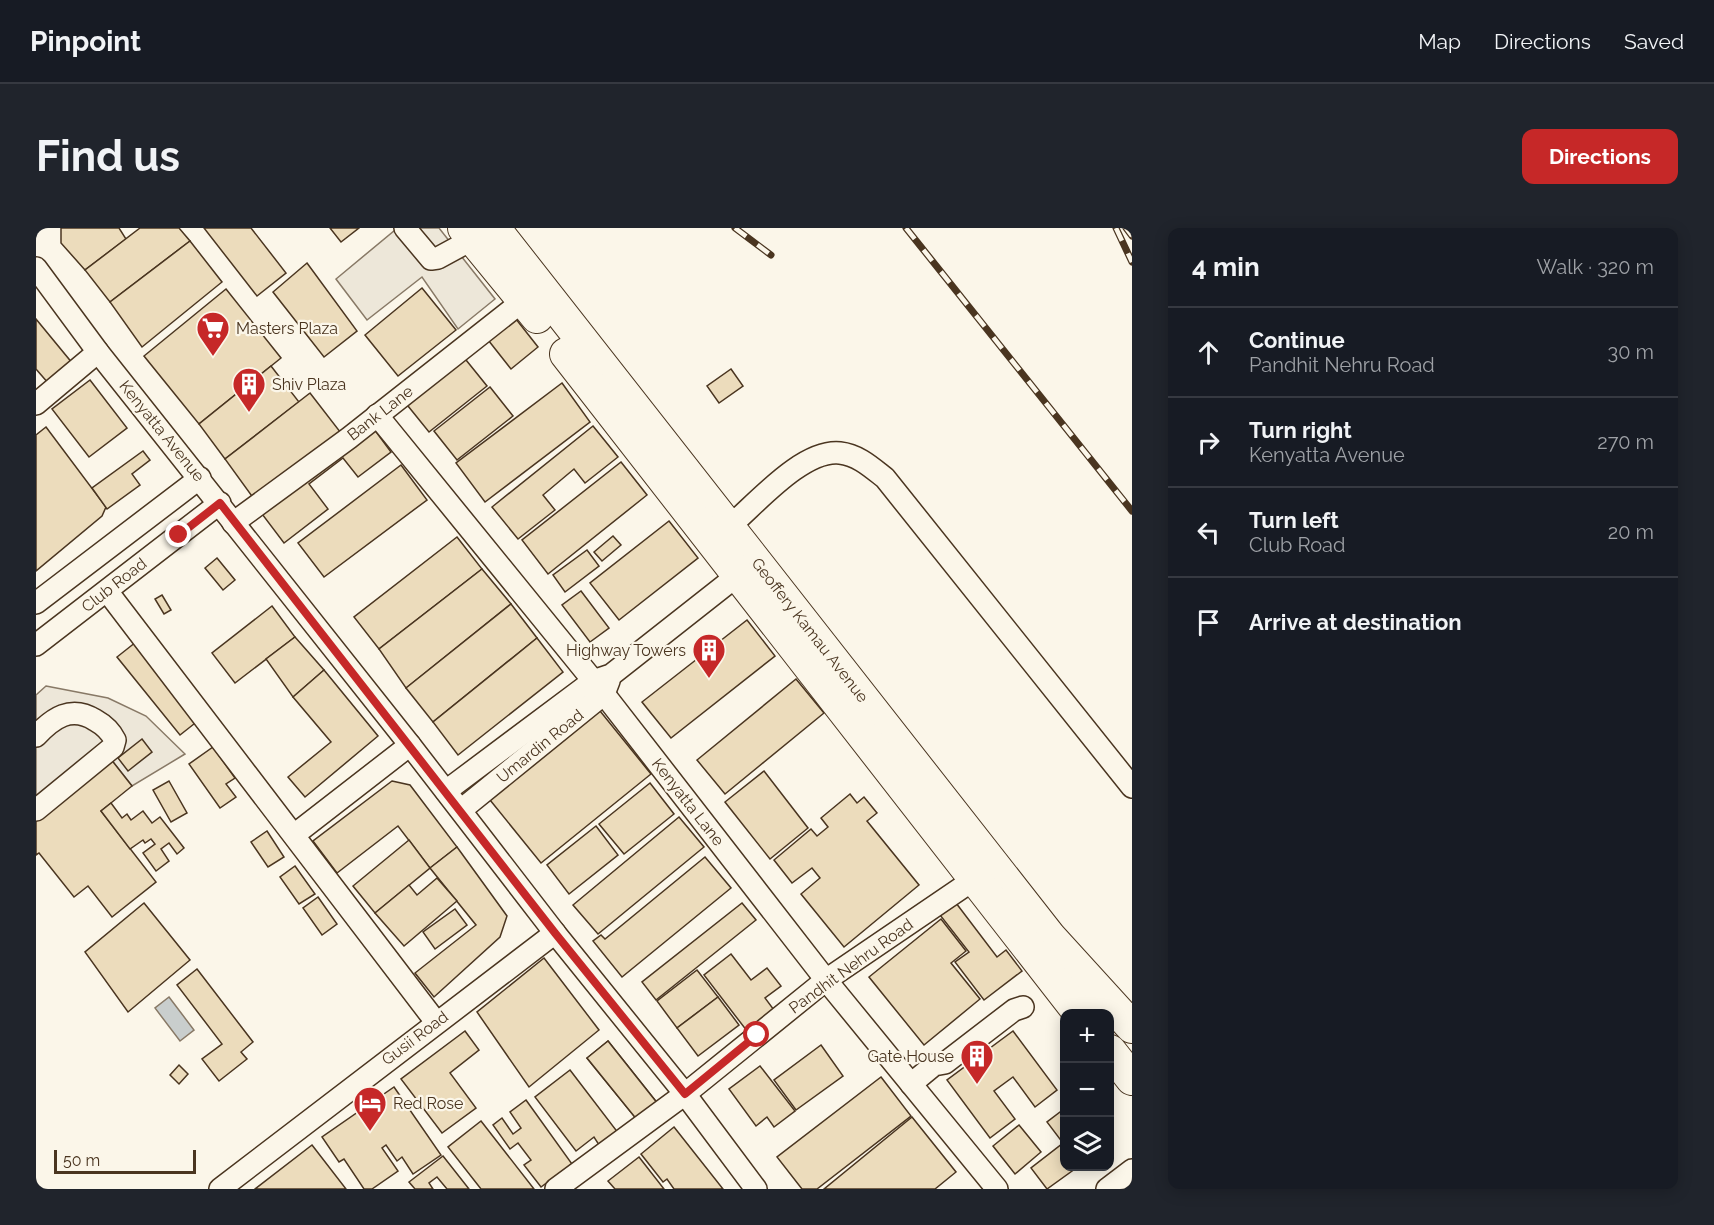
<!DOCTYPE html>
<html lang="en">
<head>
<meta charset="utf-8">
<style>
  :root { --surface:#171b24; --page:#20242c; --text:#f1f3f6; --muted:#9ea1a6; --line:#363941; --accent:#c62828 }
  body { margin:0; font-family:Raleway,sans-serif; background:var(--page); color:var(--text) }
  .controls { position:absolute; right:18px; bottom:18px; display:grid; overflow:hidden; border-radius:12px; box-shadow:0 3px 15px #0003 }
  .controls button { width:54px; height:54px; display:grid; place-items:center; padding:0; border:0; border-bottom:2px solid var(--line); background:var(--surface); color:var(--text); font:30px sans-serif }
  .scale { position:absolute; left:18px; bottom:15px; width:142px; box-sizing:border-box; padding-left:6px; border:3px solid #4a3520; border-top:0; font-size:16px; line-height:21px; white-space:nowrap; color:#4a3520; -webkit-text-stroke:4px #fbf6e9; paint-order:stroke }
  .stop { position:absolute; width:18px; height:18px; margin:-14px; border:4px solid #c62828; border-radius:50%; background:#fff }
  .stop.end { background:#c62828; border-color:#fff; box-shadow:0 2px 6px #0008 }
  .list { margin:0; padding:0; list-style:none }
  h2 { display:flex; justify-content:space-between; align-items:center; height:78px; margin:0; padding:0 24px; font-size:26px }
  h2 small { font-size:20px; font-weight:400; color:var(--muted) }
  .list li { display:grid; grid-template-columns:39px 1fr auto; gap:18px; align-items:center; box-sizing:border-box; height:90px; padding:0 24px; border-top:2px solid var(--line) }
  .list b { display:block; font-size:22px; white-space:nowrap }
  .list p { margin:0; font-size:20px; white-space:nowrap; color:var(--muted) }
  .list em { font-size:20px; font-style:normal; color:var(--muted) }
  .icon { flex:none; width:33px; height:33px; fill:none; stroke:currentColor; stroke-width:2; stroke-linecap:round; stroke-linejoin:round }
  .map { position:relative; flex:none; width:1096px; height:961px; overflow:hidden; border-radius:12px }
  header { display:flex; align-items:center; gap:36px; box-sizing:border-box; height:84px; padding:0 30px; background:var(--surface); border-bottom:2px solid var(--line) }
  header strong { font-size:28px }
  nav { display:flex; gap:33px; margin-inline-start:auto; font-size:21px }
  .intro { display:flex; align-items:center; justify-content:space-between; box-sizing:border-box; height:144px; padding:0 36px }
  h1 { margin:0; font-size:42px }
  .button { padding:15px 27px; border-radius:12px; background:var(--accent); color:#fff; font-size:21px; font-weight:700 }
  main { display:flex; gap:36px; padding:0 36px }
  aside { flex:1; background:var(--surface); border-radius:12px; box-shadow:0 3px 15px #0003 }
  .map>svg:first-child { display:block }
</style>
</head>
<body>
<header>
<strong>Pinpoint</strong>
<nav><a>Map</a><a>Directions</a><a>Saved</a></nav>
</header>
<div class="intro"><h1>Find us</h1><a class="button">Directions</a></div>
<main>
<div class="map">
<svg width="1096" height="961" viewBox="0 0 1096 961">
  <rect width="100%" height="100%" fill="#fbf6e9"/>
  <g fill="#ede7d9" stroke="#887966" stroke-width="1.5">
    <path d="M358 0H403L459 71 422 101 386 49 331 92 300 51 359 2Z"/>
    <path d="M10 458 72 470 110 488 149 526 96 558 74 530 0 589V467Z"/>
  </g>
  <path fill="#c9cecd" stroke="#887966" stroke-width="1.5" d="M133 769 158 802 144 813 119 780Z"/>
  <g fill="#ecdcbc" stroke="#4a3520" stroke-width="1.5">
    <path d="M83 0 90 11 49 42 25 15V0Z"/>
    <path d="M104 0H143L154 13 74 74 49 42Z"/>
    <path d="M168 0H215L250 45 221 68Z"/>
    <path d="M294 0H323L305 14Z"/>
    <path d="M154 13 186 54 106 119 74 74Z"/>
    <path d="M271 35 321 103 288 129 237 64Z"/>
    <path d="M386 60 420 102 362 148 329 107Z"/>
    <path d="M190 61 245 130 163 196 108 128Z"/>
    <path d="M476 86 502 119 475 141 449 108Z"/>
    <path d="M0 91 37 136 13 156 0 141Z"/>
    <path d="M426 127 451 158 393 204 368 173Z"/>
    <path d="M235 138 263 174 189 231 163 196Z"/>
    <path d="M695 141 707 158 683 175 671 158Z"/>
    <path d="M54 152 91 200 53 229 16 181Z"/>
    <path d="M526 155 554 194 449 274 420 235Z"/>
    <path d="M454 159 477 188 421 232 398 203Z"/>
    <path d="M274 165 305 205 218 271 189 231Z"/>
    <path d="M335 197 355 224 322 249 307 230 273 256 292 281 248 315 223 282Z"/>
    <path d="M557 198 582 229 549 255 538 241 507 267 519 282 482 311 456 279Z"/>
    <path d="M10 199 70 279 66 288 0 343V207Z"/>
    <path d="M107 223 114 232 96 246 104 257 71 281 56 260Z"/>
    <path d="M585 234 611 267 512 346 486 312Z"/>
    <path d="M365 237 391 272 288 349 262 315Z"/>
    <path d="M633 293 662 330 583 392 554 355Z"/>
    <path d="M577 308 585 317 566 333 558 324Z"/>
    <path d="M421 309 446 341 343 421 318 389Z"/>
    <path d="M551 322 563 338 529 364 517 347Z"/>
    <path d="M181 330 199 352 187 362 169 340Z"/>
    <path d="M446 341 475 376 370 460 343 421Z"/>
    <path d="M545 363 573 400 554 414 526 377Z"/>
    <path d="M126 367 135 382 128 386 119 371Z"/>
    <path d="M475 376 501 410 397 494 370 460Z"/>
    <path d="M236 378 259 409 199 455 176 425Z"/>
    <path d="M711 392 739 428 635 510 606 474Z"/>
    <path d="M259 409 288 442 257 469 230 431Z"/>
    <path d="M501 410 527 444 422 527 397 494Z"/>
    <path d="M100 414 163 492 144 507 81 429Z"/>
    <path d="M288 442 342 508 269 569 252 549 295 514 257 469Z"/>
    <path d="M760 451 788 485 689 566 661 532Z"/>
    <path d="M560 478 615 546 505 635 450 567Z"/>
    <path d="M106 511 116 524 92 543 82 530Z"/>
    <path d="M177 519 199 550 190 556 200 569 184 580 153 536Z"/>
    <path d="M74 530 96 558 65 583 120 654 76 689 52 658 38 669 3 625 0 627V589Z"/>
    <path d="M728 543 772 600 734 631 689 574Z"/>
    <path d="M133 553 151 585 135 594 117 562Z"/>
    <path d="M356 553 374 557 421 619 394 640 362 598 301 645 277 613Z"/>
    <path d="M614 555 638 586 588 626 563 596Z"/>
    <path d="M814 566 821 575 828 569 841 585 831 593 883 657 808 719 765 666 784 650 776 640 756 655 738 632 775 601 781 608 792 599 785 590Z"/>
    <path d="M75 575 86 590 91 586 95 592 107 583 116 595 124 589 148 620 141 626 133 615 125 621 133 633 120 643 107 625 119 616 115 611 109 615 107 612 94 621 65 583Z"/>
    <path d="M643 589 668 619 562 706 537 677Z"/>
    <path d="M560 598 582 627 533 666 511 637Z"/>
    <path d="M231 603 248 629 232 639 215 614Z"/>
    <path d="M373 612 394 640 339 685 317 658Z"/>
    <path d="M421 619 471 688 464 709 398 769 379 745 440 697 394 640Z"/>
    <path d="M669 629 695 660 586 749 557 713 565 707 569 711Z"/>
    <path d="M259 638 279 666 263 676 244 649Z"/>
    <path d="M401 650 421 673 368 718 339 685 373 657 381 667Z"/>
    <path d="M282 669 301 696 286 707 267 680Z"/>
    <path d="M108 675 154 732 92 784 49 724Z"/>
    <path d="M706 675 720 692 620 772 606 754Z"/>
    <path d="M920 675 961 729 970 722 986 743 948 772 919 734 933 724 904 687Z"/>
    <path d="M419 681 431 697 399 721 387 704Z"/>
    <path d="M905 691 930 723 915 735 944 771 888 817 833 749Z"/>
    <path d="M695 726 715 752 731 740 745 758 729 770 738 782 711 803 668 747Z"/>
    <path d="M508 730 563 802 493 859 441 784Z"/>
    <path d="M161 741 217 814 205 824 211 831 183 853 166 831 186 816 141 757Z"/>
    <path d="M661 742 682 769 641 800 621 773Z"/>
    <path d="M682 769 703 797 662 828 641 800Z"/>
    <path d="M429 803 443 822 414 845 440 880 406 905 365 851Z"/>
    <path d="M977 803 1021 862 999 879 977 849 958 863 979 891 954 910 911 852Z"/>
    <path d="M572 813 622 876 602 893 551 830Z"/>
    <path d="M572 813 622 876 602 893 551 830Z"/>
    <path d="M785 817 807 848 760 882 738 852Z"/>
    <path d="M143 837 152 846 143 856 134 847Z"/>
    <path d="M724 838 759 883 738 899 731 889 720 898 693 861Z"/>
    <path d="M534 842 583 906 565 920 558 909 540 923 499 869Z"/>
    <path d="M845 849 875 888 781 961H766L741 929Z"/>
    <path d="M358 859 405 927 377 946 366 929 361 933 350 917 346 920 362 943 336 961H328L308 931 303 934 286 909Z"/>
    <path d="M490 872 536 936 505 959 488 937 495 932 482 915 474 921 457 897 466 890 477 906 485 900 474 884Z"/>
    <path d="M1028 881V938H1043L1011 961 995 940 1027 915 1011 894Z"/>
    <path d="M876 889 920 944 899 961H788Z"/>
    <path d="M445 893 498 961H445L412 919Z"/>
    <path d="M983 897 1005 924 979 946 957 918Z"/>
    <path d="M638 899 687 961H638L631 951 627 954 605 926Z"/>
    <path d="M276 917 310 961H219Z"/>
    <path d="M407 928 433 961H411L401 949 393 955 397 961H379L373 954Z"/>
    <path d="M603 929 628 961H579L572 953Z"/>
  </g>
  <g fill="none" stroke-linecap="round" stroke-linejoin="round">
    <defs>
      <g id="minor">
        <path d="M369 0 395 31 402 30 437 11"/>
        <path d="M0 40 62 124 374 517 519 705 649 866 720 961"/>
        <path d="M0 176 62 124"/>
        <path d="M341 187 568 466 790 752 961 961"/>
        <path d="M197 295 313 210 488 72"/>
        <path d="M694 298C721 275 767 221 804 225 822 227 835 239 849 250L1096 559"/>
        <path d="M71 363 400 794"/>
        <path d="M0 375 164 250"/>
        <path d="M0 417 184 275"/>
        <path d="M0 508C17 490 35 477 59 492 68 497 74 502 79 512L77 519 0 582"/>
        <path d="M410 563 557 453 575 447 702 347"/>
        <path d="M425 582 568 466 573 453"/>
        <path d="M258 607 374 517"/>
        <path d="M875 856 898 837 909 835 978 782 987 779"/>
        <path d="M184 961 519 705"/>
        <path d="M520 961 649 866 790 752 940 650"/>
        <path d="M1071 961 1096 942"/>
      </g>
      <g id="highway">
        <path d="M428 0 501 89"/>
        <path d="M458 0 1014 709 1096 799"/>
        <path d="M530 126 1044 786"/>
        <path d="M1074 823 1096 851"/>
      </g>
    </defs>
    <use href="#minor" stroke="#4a3520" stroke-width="24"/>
    <use href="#highway" stroke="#4a3520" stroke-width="34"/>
    <use href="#minor" stroke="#fbf6e9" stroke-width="21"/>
    <use href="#highway" stroke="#fbf6e9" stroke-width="32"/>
    <defs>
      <g id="rail">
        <path d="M699 0 735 27"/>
        <path d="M870 0 1096 283"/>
        <path d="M1080 0 1096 34"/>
        <path d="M1090 0 1096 8"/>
      </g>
    </defs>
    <use href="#rail" stroke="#4a3520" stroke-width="7"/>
    <use href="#rail" stroke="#fbf6e9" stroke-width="4.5" stroke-dasharray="14" stroke-linecap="butt"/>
  </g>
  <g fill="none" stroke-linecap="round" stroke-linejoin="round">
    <path stroke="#c62828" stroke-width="8" d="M143 307 184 275 519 705 649 866 721 807"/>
  </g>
  <defs>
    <symbol id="supermarket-pin" viewBox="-11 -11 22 30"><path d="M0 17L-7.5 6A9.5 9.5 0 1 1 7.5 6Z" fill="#c62828" stroke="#fbf6e9"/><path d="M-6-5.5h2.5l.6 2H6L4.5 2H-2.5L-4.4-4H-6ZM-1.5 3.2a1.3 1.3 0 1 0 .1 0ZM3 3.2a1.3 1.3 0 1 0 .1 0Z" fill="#fff"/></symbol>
    <symbol id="building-pin" viewBox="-11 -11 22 30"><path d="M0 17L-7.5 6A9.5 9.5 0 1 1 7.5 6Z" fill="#c62828" stroke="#fbf6e9"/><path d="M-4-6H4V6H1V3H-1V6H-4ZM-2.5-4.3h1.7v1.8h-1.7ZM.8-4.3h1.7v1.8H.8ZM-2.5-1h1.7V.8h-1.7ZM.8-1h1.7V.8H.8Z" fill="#fff"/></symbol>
    <symbol id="hotel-pin" viewBox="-11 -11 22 30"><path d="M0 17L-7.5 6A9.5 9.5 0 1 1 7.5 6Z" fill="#c62828" stroke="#fbf6e9"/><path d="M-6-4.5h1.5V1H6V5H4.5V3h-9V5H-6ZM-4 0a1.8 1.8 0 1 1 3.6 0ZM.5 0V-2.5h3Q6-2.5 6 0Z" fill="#fff"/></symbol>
  </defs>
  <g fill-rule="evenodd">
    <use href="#supermarket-pin" x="158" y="81" width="38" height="52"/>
    <use href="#building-pin" x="194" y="137" width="38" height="52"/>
    <use href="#building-pin" x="654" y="403" width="38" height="52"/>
    <use href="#building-pin" x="922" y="809" width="38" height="52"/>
    <use href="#hotel-pin" x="315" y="856" width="38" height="52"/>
  </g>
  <g text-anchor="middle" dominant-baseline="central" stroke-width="4.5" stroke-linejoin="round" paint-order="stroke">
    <g font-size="16" fill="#4a3520" stroke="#fbf6e9" text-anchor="start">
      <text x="200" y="100">Masters Plaza</text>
      <text x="236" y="156">Shiv Plaza</text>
      <text x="650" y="422" text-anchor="end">Highway Towers</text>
      <text x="918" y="828" text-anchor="end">Gate House</text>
      <text x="357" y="875">Red Rose</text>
    </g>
    <g font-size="16" fill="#4a3520" stroke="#fbf6e9">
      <text transform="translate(344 185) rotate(-38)">Bank Lane</text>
      <text transform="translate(126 203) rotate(51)">Kenyatta Avenue</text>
      <text transform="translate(78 357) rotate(-38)">Club Road</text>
      <text transform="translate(774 402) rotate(52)">Geoffery Kamau Avenue</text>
      <text transform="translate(504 518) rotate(-39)">Umardin Road</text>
      <text transform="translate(652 574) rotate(52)">Kenyatta Lane</text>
      <text transform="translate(815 738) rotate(-36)">Pandhit Nehru Road</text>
      <text transform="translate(379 810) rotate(-37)">Gusii Road</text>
    </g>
  </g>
</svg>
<div class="controls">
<button>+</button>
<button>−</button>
<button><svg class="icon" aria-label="layers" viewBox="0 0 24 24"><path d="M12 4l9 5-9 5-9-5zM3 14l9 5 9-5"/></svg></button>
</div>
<div class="scale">50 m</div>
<div class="stop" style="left:721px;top:807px"></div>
<div class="stop end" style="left:143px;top:307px"></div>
</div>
<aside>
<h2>4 min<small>Walk · 320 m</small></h2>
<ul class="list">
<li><svg class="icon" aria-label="ahead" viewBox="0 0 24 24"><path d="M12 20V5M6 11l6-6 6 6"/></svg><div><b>Continue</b><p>Pandhit Nehru Road</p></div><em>30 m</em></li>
<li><svg class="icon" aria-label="right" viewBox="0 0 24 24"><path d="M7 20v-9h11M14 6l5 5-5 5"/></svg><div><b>Turn right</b><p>Kenyatta Avenue</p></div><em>270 m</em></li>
<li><svg class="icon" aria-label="left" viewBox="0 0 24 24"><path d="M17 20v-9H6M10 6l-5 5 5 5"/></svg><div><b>Turn left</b><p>Club Road</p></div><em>20 m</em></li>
<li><svg class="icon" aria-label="arrive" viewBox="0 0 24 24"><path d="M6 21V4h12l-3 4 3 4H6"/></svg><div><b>Arrive at destination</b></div></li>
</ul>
</aside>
</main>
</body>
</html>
